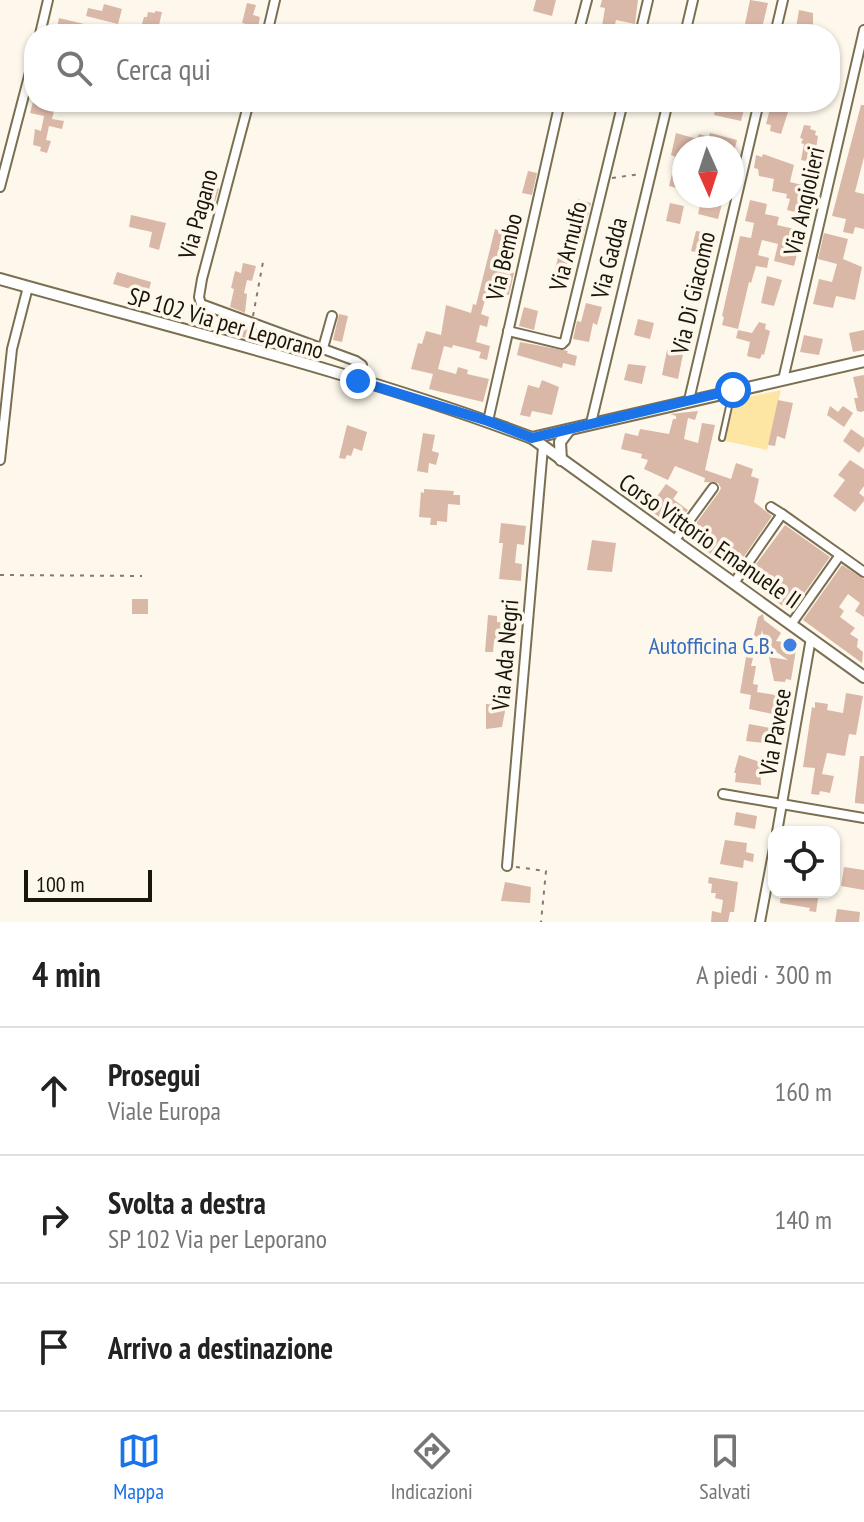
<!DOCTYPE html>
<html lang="it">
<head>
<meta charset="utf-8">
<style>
  :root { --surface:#fff; --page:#f6f6f6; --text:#222; --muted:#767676; --line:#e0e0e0; --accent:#1a73e8 }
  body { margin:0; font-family:"PT Sans Narrow",sans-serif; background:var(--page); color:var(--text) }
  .controls { position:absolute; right:24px; bottom:24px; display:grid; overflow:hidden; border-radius:16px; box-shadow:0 2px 6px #0004 }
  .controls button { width:72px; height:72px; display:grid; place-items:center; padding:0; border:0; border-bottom:2px solid var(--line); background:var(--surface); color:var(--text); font:40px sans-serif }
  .compass { position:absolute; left:672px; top:136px; width:72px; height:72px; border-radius:50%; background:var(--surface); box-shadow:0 2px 6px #0004; rotate:177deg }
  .scale { position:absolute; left:24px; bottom:20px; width:128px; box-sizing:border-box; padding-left:8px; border:4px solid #1a160a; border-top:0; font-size:22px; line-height:28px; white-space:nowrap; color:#1a160a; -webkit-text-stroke:6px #fdf8eb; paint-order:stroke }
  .stop { position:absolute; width:24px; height:24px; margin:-18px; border:6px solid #1a73e8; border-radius:50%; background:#fff }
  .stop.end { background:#1a73e8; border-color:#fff; box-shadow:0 2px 8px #0008 }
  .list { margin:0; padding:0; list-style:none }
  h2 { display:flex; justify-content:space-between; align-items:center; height:104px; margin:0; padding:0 32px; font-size:34px }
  h2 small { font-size:26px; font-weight:400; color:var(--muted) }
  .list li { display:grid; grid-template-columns:52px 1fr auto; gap:24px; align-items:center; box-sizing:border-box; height:128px; padding:0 32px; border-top:2px solid var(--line) }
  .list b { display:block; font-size:30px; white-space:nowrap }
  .list p { margin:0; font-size:26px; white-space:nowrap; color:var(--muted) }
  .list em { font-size:26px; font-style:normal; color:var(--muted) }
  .icon { flex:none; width:44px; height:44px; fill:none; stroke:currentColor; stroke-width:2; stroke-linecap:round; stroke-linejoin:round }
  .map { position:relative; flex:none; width:864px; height:922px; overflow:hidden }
  .search { position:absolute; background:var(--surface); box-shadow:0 2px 6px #0004; left:24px; right:24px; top:24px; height:88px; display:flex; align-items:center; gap:20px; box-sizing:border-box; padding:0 28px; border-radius:32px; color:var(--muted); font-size:30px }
  .sheet { height:488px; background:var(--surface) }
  nav { display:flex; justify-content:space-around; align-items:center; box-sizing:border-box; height:112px; border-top:2px solid var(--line); background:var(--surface); font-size:22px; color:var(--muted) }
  nav a { display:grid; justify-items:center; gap:4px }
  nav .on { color:var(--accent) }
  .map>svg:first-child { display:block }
</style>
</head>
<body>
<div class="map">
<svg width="864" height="922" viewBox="0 0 864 922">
  <rect width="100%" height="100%" fill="#fdf8eb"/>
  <path fill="#fde5a4" d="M781 390 767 450 725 441 734 400Z"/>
  <g fill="#dab8a8">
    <path d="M536 0H556L552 16 533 11Z"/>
    <path d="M602 0H638L635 24 616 20 614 29 602 26 605 8 600 7Z"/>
    <path d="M750 0 768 3 762 28 745 24Z"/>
    <path d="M247 3 256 5 253 15 260 17 258 27 242 23Z"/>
    <path d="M104 4 122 9 118 24 86 16 88 8 102 11Z"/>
    <path d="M799 10 813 13V34H795Z"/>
    <path d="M155 11 162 12 157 34 140 31 144 17H147L148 12 155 13Z"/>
    <path d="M59 18 84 24 82 34H56Z"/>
    <path d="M33 102H56L52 119 64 121 62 129 49 126 46 140 51 141 47 153 40 151 41 147 33 145 35 129 41 131 44 116 30 113Z"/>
    <path d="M717 102H746L741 121 714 115Z"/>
    <path d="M771 105 788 112 781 134 770 131 771 125 766 124Z"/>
    <path d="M861 105H864V157L855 192 864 194V229L855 227 853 234 843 232 846 219 832 216Z"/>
    <path d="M804 125 811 126 810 129 816 131 815 135 818 136 814 163 801 160 804 144 801 143 803 139 800 138Z"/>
    <path d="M676 133 697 139 699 134 709 137 710 133 737 140 735 148H684V190L669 186 676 157 671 155Z"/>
    <path d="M763 154 794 165 790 182 806 186 799 213 787 210 790 199 786 198 787 194 772 191 774 179 759 176 758 169 754 168 756 155 762 157Z"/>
    <path d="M528 171 537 173 532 195 522 193Z"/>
    <path d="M205 185 219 189 214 205 201 202Z"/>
    <path d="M702 196H724L718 219 698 214Z"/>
    <path d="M578 199 591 203 582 241 578 240 573 268 568 267 567 271 555 269 562 243 566 244Z"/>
    <path d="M750 200 767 204 765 214 779 217 777 225 803 231 794 266 774 261 778 244 762 240 758 255 769 258 767 268 756 266 751 283 749 282 738 329 722 325 724 317 722 316 740 236 751 238 754 223 745 221Z"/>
    <path d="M670 203 684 206 680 224 666 221Z"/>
    <path d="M131 215 166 223 159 250 149 247 152 232 129 227Z"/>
    <path d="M495 229 510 234 501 270 514 273 509 295 493 291 491 298 486 297 481 314 489 317 487 327 480 325 476 342 490 346 487 360 479 358 481 352 453 345 452 348 444 346 438 369 456 374 458 367 468 370 467 374 489 379 483 402 429 389 433 374 411 369 418 343 422 344 426 331 441 335 446 305 471 313 473 304 476 305Z"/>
    <path d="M696 231 709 233 706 254 691 251Z"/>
    <path d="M824 233 848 239 843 259 862 267 855 300 836 296 833 308 813 304 819 279 832 282 837 264 818 259Z"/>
    <path d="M243 263 256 266 252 281 247 280 244 293 247 294 245 313 230 307 234 289 231 288 235 271 241 273Z"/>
    <path d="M117 272 151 282 148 294 113 284Z"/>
    <path d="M767 276 782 280 774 306 761 303Z"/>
    <path d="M586 303 602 307 597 325 593 323 589 342 573 339 577 321 581 322Z"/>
    <path d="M524 307 538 311 534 330 519 326Z"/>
    <path d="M339 314 348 316 342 342 333 340Z"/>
    <path d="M638 319 654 323 650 339 634 335Z"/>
    <path d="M227 321 276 339 274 346 235 335 238 326Z"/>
    <path d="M759 322 766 324 765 329 770 331 764 355 762 354 760 359 747 356 750 342 736 338 738 330 752 333Z"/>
    <path d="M864 330V350L853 352 849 333Z"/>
    <path d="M804 335 823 339 819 355 800 352Z"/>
    <path d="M520 342 568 351 567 353 577 356 575 366 563 363 562 368 517 355Z"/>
    <path d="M667 350 683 354 678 379 662 375Z"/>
    <path d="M628 364 646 366 642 384 624 380Z"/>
    <path d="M864 375V411L861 412 857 411 854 398H858L853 377Z"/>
    <path d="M542 380 559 387 552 415 532 411 530 417 520 415 528 385 539 388Z"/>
    <path d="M778 400 793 403 785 439 777 436 775 446 768 445Z"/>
    <path d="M830 406 838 412 843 406 853 413 844 427 827 415Z"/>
    <path d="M698 411 695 420 688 418 684 439 698 443 702 423 715 425 705 470 731 479 736 463 753 469 751 476 759 479 754 502 772 516 734 571 724 564 728 558 714 549 711 554 686 537 719 492 721 488 718 483 704 482 705 478 675 466 668 480 644 469 648 460 641 458 642 454 621 449 625 433 638 436 640 429 669 434 673 419H676V416L670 414Z"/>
    <path d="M347 425 367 432 362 451 354 448 351 456 347 455 345 459 339 458Z"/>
    <path d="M851 429 864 438V446L859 453 843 441Z"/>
    <path d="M423 433 435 435 432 451 439 453 436 465 429 463 428 473 417 471Z"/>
    <path d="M850 460 864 469V486L859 493 864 497V501L855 512 833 496 845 480 838 475Z"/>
    <path d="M666 484 678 492 673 499 688 510 675 528 648 509Z"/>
    <path d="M424 489 454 491 453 495H460V505L448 504 447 522 437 521V525H430L431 518 419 517 421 492 424 493Z"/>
    <path d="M501 523 526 526 524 545 517 544 515 563 522 564 521 581 499 579 503 543H499Z"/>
    <path d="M785 525 830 557 791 612 745 579Z"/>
    <path d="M592 540 616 543 612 572 587 570Z"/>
    <path d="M842 565 864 579V617L855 611 860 603 848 594 839 607 844 611 840 617 855 628 850 634 858 639 857 647 863 652 862 663 803 620Z"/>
    <rect x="132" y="599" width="16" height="15"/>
    <path d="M763 614 764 620 781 633 776 641 797 644 791 680 786 679 785 682 774 681 769 657 788 660 765 644 762 630 760 640 754 635 758 617Z"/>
    <path d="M488 615 497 616V622L511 624 510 632 513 633 512 643 494 641 493 652H485Z"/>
    <path d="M746 657 753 658 751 666H756L753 684 758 685 757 692 781 696 777 715 749 709 751 695 740 693Z"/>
    <path d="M846 693 863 696 856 735 849 734 845 756 827 753 822 774 834 776 830 793 820 791 819 795 811 794 815 768 803 767 812 707 815 708V702L828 704 827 710 843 713Z"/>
    <path d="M486 704 506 706 502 727 486 729Z"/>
    <path d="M749 724 770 728 764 743 746 741Z"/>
    <path d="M739 755 760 762 761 785 735 782 736 773H734Z"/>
    <path d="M860 756H864V804L855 803V800Z"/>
    <path d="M736 812 757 816 755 829 734 825Z"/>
    <path d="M725 840 747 843 746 852 754 854 753 862 744 860 743 868 720 864Z"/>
    <path d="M844 867 864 870V890L841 886Z"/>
    <path d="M709 877 738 882 734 912H730L728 922H711L712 911 721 913 723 900 715 898 716 893H711L712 884 708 883Z"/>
    <path d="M505 882 531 887 530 903 501 901Z"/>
    <path d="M781 892H819L816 912 809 911 810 908 780 903Z"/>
    <path d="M837 909 860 912 859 922H835Z"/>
  </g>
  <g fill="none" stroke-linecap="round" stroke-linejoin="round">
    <defs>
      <path id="service" d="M722 438 732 393"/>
      <g id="minor">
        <path d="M40 34 48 0"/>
        <path d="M267 34 275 0"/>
        <path d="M578 34 587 0"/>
        <path d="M640 34 648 0"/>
        <path d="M685 34 693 0"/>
        <path d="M775 34 783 0"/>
        <path d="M249 102 202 279 199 297 201 304 356 361 362 365 358 381"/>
        <path d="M0 187 34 57"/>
        <path d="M508 331 562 344 565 341 623 102"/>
        <path d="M323 348 332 316"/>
        <path d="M783 380 864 30"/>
        <path d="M689 400 759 102"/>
        <path d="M488 421 560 102"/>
        <path d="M591 423 668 102"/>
        <path d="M0 460 12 349 28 287"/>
        <path d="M771 507 782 514"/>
        <path d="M675 540 713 488"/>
        <path d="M734 583 782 514 864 572"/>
        <path d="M792 623 840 555"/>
        <path d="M723 794 864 818"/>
        <path d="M777 832 811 638"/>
        <path d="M507 866 543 447"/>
        <path d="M760 922 774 848"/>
      </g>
      <g id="tertiary">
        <path d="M0 279C177 329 360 373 532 438L864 677"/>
        <path d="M532 438 864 361"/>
        <path d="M561 460 560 442 569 430"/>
      </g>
    </defs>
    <use href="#service" stroke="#7a6f51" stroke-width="8"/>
    <use href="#minor" stroke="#7a6f51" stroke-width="12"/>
    <use href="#tertiary" stroke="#7a6f51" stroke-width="14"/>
    <g stroke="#817c70" stroke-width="2" stroke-dasharray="4 6" stroke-linecap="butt">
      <path d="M612 178 641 174"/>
      <path d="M253 316 263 262"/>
      <path d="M0 575 142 576"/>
      <path d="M516 867 546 871 541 922"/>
    </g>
    <use href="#service" stroke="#fff" stroke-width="4"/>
    <use href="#minor" stroke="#fff" stroke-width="8"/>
    <use href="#tertiary" stroke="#fff" stroke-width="10"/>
  </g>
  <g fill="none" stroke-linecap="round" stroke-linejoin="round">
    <path stroke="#1a73e8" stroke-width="10" d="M358 381 488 421 532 438 733 390"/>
  </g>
  <circle fill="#3f7fe0" stroke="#fdf8eb" stroke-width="3" cx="790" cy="645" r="8"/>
  <g text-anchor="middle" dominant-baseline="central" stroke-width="7" stroke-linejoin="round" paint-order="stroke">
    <g font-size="24" fill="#1a160a" stroke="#fdf8eb">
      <text transform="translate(804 201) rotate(-77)">Via Angiolieri</text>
      <text transform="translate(198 214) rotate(-75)">Via Pagano</text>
      <text transform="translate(568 246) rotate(-76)">Via Arnulfo</text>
      <text transform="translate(504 257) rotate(-77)">Via Bembo</text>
      <text transform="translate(609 258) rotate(-76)">Via Gadda</text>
      <text transform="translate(693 293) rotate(-77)">Via Di Giacomo</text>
      <text transform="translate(226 323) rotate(16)">SP 102 Via per Leporano</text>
      <text transform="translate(710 541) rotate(35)">Corso Vittorio Emanuele II</text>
      <text transform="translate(505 655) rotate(-85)">Via Ada Negri</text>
      <text transform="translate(775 732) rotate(-80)">Via Pavese</text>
    </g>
    <g font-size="24" fill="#366cbe" stroke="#fdf8eb" text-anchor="end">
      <text x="774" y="645">Autofficina G.B.</text>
    </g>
  </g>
</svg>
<div class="controls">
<button><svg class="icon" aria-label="locate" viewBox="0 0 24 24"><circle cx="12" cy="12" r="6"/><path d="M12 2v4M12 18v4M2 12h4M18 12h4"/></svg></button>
</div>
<svg class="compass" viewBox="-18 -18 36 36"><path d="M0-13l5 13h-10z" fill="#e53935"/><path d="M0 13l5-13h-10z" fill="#767676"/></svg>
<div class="scale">100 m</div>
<div class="stop" style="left:733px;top:390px"></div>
<div class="stop end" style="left:358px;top:381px"></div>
<div class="search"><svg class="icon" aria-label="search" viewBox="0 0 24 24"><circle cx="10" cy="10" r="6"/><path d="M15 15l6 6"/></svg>Cerca qui</div>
</div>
<section class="sheet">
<h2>4 min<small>A piedi · 300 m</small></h2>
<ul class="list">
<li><svg class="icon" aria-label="ahead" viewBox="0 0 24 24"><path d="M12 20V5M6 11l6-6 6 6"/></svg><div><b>Prosegui</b><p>Viale Europa</p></div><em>160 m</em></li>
<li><svg class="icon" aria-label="right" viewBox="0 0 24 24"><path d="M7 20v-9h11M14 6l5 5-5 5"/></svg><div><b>Svolta a destra</b><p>SP 102 Via per Leporano</p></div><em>140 m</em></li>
<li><svg class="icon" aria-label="arrive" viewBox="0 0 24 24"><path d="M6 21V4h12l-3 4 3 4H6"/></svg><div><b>Arrivo a destinazione</b></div></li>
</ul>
</section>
<nav>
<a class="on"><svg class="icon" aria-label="map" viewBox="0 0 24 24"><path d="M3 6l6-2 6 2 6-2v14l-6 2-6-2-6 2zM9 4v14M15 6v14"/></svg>Mappa</a>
<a><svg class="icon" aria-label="directions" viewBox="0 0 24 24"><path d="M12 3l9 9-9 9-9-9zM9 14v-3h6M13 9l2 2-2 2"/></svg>Indicazioni</a>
<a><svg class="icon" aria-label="saved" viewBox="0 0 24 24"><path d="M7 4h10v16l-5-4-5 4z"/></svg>Salvati</a>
</nav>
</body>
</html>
